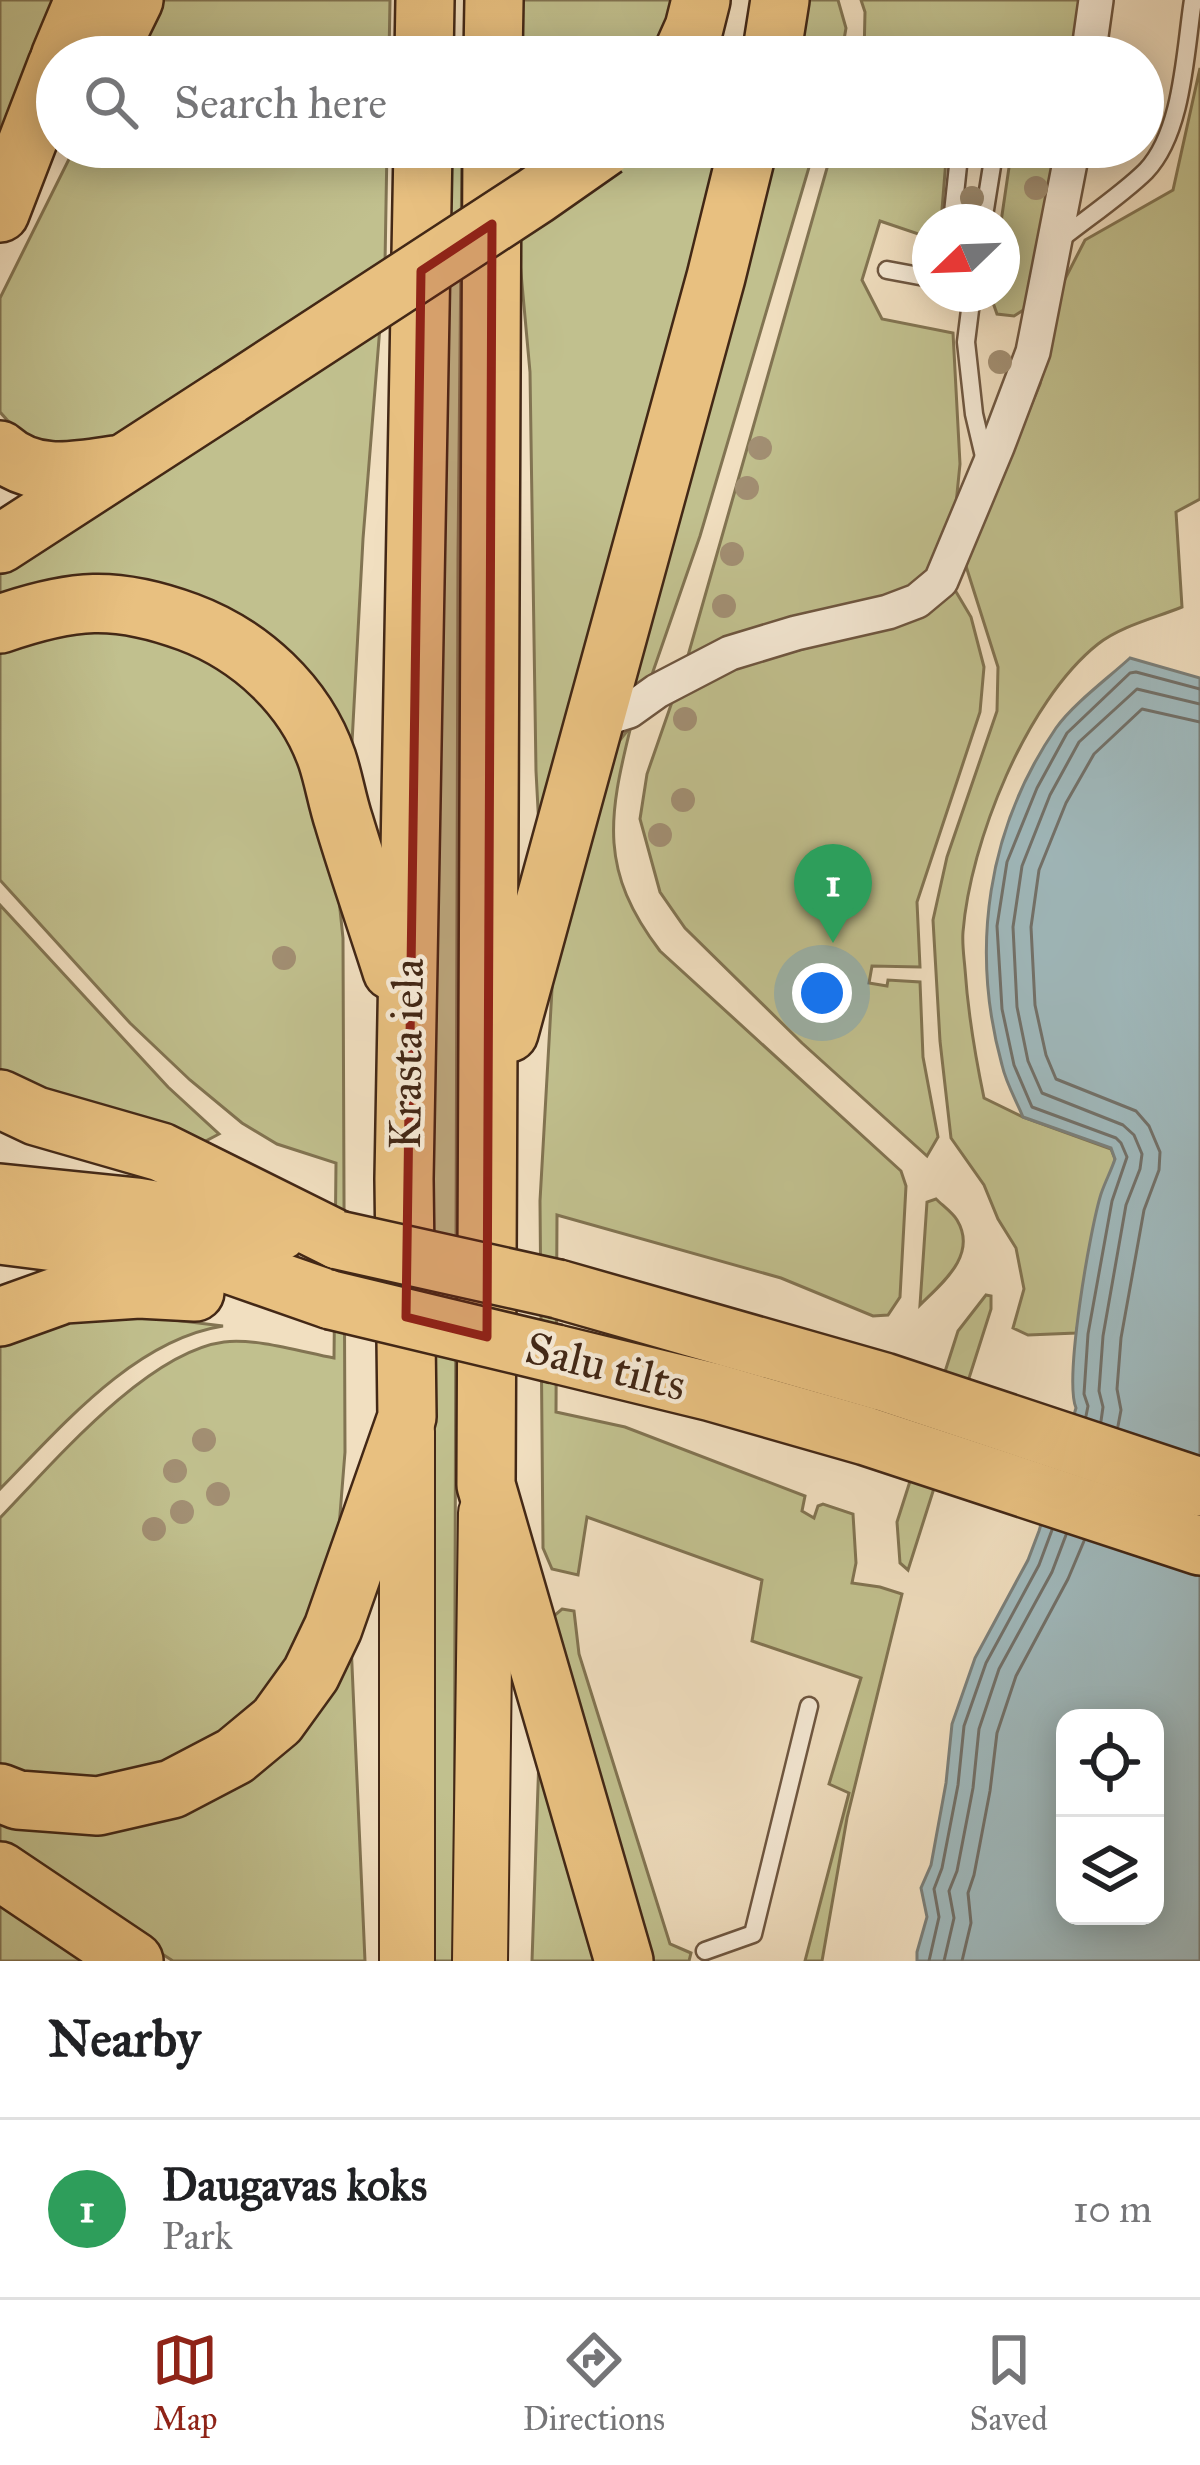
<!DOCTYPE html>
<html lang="en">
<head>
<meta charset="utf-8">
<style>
  :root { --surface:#fff; --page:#f2f2f2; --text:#202124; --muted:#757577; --line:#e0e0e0; --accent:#8f2418 }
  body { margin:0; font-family:"IM FELL Great Primer",serif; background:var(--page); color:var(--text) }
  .controls { position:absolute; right:36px; bottom:36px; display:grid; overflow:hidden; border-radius:24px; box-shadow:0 6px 30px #0003 }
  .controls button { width:108px; height:108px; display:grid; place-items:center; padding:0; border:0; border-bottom:3px solid var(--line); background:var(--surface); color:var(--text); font:60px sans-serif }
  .compass { position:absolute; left:912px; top:204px; width:108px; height:108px; border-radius:50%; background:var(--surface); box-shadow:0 6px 30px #0003; rotate:247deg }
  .you { position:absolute; left:822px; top:993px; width:42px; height:42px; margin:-30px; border:9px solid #fff; border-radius:50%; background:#1a73e8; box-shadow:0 0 0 18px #1a73e833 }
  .badge { display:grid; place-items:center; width:78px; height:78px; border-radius:50%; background:var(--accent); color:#fff; font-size:39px; font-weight:700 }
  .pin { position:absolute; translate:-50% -99px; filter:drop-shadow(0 3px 6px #0008) }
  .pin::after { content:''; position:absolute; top:63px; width:42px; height:36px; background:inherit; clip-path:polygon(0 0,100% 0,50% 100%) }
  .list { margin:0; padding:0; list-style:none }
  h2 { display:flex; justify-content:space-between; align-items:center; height:156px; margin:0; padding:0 48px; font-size:51px }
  h2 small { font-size:39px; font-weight:400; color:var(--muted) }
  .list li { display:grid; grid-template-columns:78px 1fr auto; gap:36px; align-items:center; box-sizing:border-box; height:180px; padding:0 48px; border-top:3px solid var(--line) }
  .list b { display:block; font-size:45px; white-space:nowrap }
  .list p { margin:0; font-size:39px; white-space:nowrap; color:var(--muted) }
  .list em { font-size:39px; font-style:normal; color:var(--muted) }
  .icon { flex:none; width:66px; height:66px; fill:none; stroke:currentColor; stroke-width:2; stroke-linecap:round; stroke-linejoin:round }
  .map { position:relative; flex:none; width:1200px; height:1961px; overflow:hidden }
  .search { position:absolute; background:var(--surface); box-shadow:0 6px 30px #0003; left:36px; right:36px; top:36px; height:132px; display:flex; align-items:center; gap:30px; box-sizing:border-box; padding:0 42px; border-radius:66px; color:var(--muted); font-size:45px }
  .sheet { height:336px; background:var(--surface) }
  nav { display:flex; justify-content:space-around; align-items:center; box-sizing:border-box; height:168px; border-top:3px solid var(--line); background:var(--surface); font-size:33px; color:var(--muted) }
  nav a { display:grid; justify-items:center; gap:6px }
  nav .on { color:var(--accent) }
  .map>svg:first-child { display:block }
</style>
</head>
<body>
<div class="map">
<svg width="1200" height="1961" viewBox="0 0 1200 1961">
  <rect width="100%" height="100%" fill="#f1dfc0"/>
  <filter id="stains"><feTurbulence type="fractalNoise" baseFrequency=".00167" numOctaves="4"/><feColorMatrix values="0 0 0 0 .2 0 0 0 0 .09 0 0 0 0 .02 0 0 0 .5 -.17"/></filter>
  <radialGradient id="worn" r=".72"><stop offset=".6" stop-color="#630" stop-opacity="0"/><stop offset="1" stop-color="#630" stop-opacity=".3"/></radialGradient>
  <g fill="#c1c08e" stroke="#827452" stroke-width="3">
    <path d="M0 0H59L0 137Z"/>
    <path d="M147 0H390L389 57H119Z"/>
    <path d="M519 0H681L660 57H519Z"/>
    <path d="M800 0H838L846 28 841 57H792Z"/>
    <path d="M861 0H1083L1073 57H864L865 12Z"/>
    <path d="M1200 68V499L1176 512 1182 607C1155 618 1121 626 1098 644 1026 701 970 843 963 932 962 944 964 957 965 969 968 1013 975 1055 984 1098L1023 1117 1111 1149 1115 1159 1076 1333 1028 1335 1013 1328 1024 1289 1016 1248 998 1219 984 1185 951 1138 940 1041 933 920 947 857 997 711 998 667 965 563 1040 384 1064 281 1085 240 1173 190Z"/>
    <path d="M75 147H387L385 264 363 539 351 761 324 703 72 580 0 594V561L121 442C108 444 94 449 81 450 49 451 19 436 0 412V298Z"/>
    <path d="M443 147H462L458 557 454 1961H433V1062Z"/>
    <path d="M518 147H729L540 847 536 771 530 372 518 240Z"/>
    <path d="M769 147H815L700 536 648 686 629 695Z"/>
    <path d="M833 147H947L941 222H930V238L880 221 862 280 882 319 953 333 960 464 956 504 925 576 893 601 687 659Z"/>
    <path d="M1012 147H1060L1028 307 1014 316 997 314 990 294H1002L1001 222Z"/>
    <path d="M952 585 971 617 984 667 980 712 917 902 920 967 872 966 869 983 887 986 888 980 920 982 923 1057 938 1137 927 1156 802 1043 685 928 660 892 640 819 647 774 672 702 740 665 884 628Z"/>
    <path d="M83 619 185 639 275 701 333 842 343 938 345 1452 339 1527 292 1669 199 1754 84 1786 0 1768V1518C53 1463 147 1352 224 1342 256 1338 302 1352 334 1358L336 1163 277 1144 242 1123 190 1080 130 1023 0 880V639Z"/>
    <path d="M631 726C608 818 599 871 660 951L901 1171 906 1186 900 1297 888 1315 873 1316 781 1278 557 1215 556 1412 625 1427 805 1496 802 1511 814 1518 818 1506 823 1504 853 1514 856 1563 852 1583 880 1587 902 1594 847 1818 822 1961H805L849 1793 829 1784 861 1678 752 1641 762 1580 587 1517 578 1575 552 1569 543 1548 540 1201 555 936 598 768Z"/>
    <path d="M0 905 168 1087 219 1134 198 1145 0 1074Z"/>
    <path d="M936 1199C942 1205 953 1213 957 1220 978 1255 942 1283 920 1305L927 1202Z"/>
    <path d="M986 1295 991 1296V1309L908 1570 900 1563 897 1522 958 1331Z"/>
    <path d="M141 1316 223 1326C134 1340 61 1427 0 1489V1331L37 1318Z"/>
    <path d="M562 1609 574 1611 579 1654 670 1944 691 1953 689 1961H640L548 1621Z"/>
    <path d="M351 1643 365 1961H173L0 1848V1809L95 1824Z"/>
    <path d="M539 1757 599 1961H532Z"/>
    <path d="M0 1897 94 1961H0Z"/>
  </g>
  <path fill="#a0babe" stroke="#7b807b" stroke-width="3" fill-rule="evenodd" d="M1130 658 1200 678V1961H917V1952L927 1917 921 1888 931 1865 946 1783 952 1724 975 1658 1028 1560 1039 1531 1076 1408C1064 1379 1090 1229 1101 1194 1105 1182 1111 1171 1115 1159L1111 1148 1023 1117C1016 1100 1006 1083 1002 1065 970 949 987 829 1056 728 1073 704 1107 679 1130 658ZM1065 1718H1155V1916H1065Z"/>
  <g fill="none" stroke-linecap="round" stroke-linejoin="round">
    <g stroke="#72716a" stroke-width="3">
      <path d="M1086 1416 1088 1406 1084 1394 1088 1334 1112 1201 1127 1157 1121 1143 1116 1138 1032 1107 1014 1065 1002 1009 997 926 1007 862 1037 788 1067 733 1130 673 1136 672 1200 689"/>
      <path d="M1101 1421 1103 1407 1099 1391 1103 1336 1126 1205 1140 1169 1142 1154 1134 1135 1123 1125 1042 1093 1028 1061 1017 1007 1013 927 1022 866 1050 795 1079 742 1137 689 1200 704"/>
      <path d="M1118 1426 1121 1410 1117 1389 1121 1338 1144 1210 1159 1170 1160 1152 1149 1126 1136 1111 1056 1079 1046 1055 1035 1005 1031 927 1039 870 1066 803 1094 754 1142 709 1200 722"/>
      <path d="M929 1961 939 1917 934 1889 942 1868 958 1785 964 1726 986 1663 1039 1565 1052 1530"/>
      <path d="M944 1961 954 1918 949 1891 957 1871 973 1788 979 1729 999 1669 1052 1572 1066 1535"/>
      <path d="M962 1961 971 1923 968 1893 974 1875 990 1791 997 1733 1016 1676 1068 1579 1084 1541"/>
    </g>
    <defs>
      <g id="service">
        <path d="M952 222 960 147"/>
        <path d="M983 222 995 147"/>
        <path d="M1057 242C1083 221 1123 194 1146 171 1183 132 1185 52 1193 0"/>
        <path d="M887 270 930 278"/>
        <path d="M972 294 966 342 974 414 986 465"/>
        <path d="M705 1951 753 1934 809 1706"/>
      </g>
      <g id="minor">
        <path d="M1088 57 1096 0"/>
        <path d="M598 715 613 716 629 711 657 691 730 653 796 633 888 612 917 601 941 581 997 447 1033 352 1073 147"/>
      </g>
      <g id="primary">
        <path d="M407 1961V1431"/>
        <path d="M480 1961 486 1513"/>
      </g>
      <g id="trunk">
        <path d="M60 57 84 0"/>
        <path d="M106 57 134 0"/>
        <path d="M424 57 425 0"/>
        <path d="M493 57 494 0"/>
        <path d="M681 57 694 28 701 0"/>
        <path d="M771 57 780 0"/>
        <path d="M492 147 486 1485 624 1961"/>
        <path d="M0 213 57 65"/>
        <path d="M0 450C33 480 75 471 115 465"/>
        <path d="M0 544 230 395"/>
        <path d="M0 624C72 599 115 595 188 622 250 645 305 695 327 759 334 780 337 801 344 822 359 872 376 921 392 971"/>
        <path d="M509 1033 716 277 748 147"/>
        <path d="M0 1099 36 1116 161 1152 338 1240"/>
        <path d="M0 1193 137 1207 280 1231"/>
        <path d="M0 1235 228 1264 331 1300"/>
        <path d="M558 1289 884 1382 1200 1487"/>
        <path d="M0 1317 64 1294 139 1289 195 1292"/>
        <path d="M556 1354 712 1392 866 1436 1200 1546"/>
        <path d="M0 1793 18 1800 98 1806 172 1789 235 1756 277 1721 311 1674 333 1628 407 1417 404 1179 423 147"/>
        <path d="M0 1871 134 1961"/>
      </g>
    </defs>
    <use href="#service" stroke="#6e5640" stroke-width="21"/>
    <use href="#minor" stroke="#6e5640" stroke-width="38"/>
    <use href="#primary" stroke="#432816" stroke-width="58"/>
    <use href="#trunk" stroke="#432816" stroke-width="62"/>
    <use href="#service" stroke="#f6ead6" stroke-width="16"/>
    <use href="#minor" stroke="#f6ead6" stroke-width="33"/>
    <use href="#primary" stroke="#e8c080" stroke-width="54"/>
    <use href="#trunk" stroke="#e8c080" stroke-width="57"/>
    <defs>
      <g id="trunk-bridge">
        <path d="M230 395 535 196 605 147"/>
        <path d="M338 1240 558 1289"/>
        <path d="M331 1300 556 1354"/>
      </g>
    </defs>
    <use href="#trunk-bridge" stroke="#432816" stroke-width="62" stroke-linecap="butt"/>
    <use href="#trunk-bridge" stroke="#e8c080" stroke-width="57"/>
  </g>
  <g fill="#a28f73">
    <circle cx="1036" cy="188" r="12"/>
    <circle cx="972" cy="198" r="12"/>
    <circle cx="1000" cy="362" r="12"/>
    <circle cx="760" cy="448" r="12"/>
    <circle cx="747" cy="488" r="12"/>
    <circle cx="732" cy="554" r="12"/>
    <circle cx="724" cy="606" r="12"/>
    <circle cx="685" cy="719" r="12"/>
    <circle cx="683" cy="800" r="12"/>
    <circle cx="660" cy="835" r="12"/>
    <circle cx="284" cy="958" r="12"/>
    <circle cx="204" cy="1440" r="12"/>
    <circle cx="175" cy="1471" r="12"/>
    <circle cx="218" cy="1494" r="12"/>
    <circle cx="182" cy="1512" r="12"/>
    <circle cx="154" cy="1529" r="12"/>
  </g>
  <path fill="#8f2418" fill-opacity="0.2" stroke="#8f2418" stroke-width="9" stroke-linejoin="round" d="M492 224 487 1337 406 1317 421 271Z"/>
  <g text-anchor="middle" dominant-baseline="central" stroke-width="9" stroke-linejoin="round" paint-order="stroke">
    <g font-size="45" fill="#432816" stroke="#f6ead6">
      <text transform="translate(406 1054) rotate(-89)">Krasta iela</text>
      <text transform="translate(606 1366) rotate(14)">Salu tilts</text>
    </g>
  </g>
  <rect width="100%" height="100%" filter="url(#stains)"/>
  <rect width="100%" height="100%" fill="url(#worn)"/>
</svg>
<div class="controls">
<button><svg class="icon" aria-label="locate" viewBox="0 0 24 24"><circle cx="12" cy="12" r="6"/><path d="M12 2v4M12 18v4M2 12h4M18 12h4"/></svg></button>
<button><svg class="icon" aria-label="layers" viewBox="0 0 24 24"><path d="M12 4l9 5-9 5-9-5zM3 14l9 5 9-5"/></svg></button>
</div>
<svg class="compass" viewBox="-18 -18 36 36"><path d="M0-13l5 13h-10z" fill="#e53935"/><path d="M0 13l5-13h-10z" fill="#757577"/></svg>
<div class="you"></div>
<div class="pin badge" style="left:833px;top:943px;background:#2e9e5b">1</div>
<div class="search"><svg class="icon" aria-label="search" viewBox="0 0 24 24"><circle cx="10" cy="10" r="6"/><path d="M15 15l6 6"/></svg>Search here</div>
</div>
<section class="sheet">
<h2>Nearby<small></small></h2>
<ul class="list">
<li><span class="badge" style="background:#2e9e5b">1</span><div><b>Daugavas koks</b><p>Park</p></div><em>10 m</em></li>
</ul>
</section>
<nav>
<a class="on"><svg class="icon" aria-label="map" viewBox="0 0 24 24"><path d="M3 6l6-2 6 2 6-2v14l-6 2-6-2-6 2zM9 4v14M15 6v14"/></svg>Map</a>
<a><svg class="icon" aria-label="directions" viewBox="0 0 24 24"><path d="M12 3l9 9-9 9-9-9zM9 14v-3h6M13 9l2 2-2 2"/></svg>Directions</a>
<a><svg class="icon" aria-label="saved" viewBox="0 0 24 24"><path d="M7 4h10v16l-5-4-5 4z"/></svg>Saved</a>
</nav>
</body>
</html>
